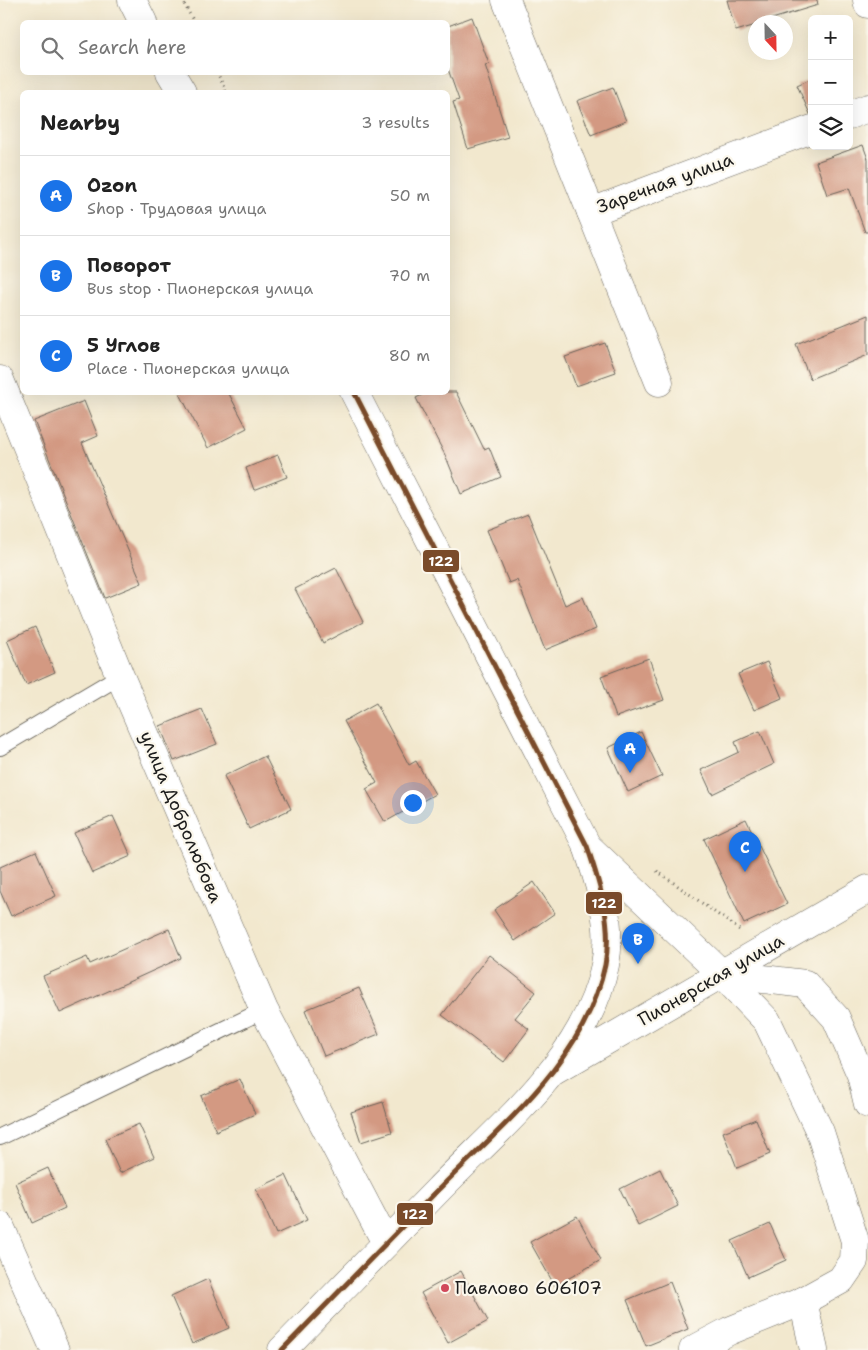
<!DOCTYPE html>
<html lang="en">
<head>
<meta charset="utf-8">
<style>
  :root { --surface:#fff; --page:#f6f6f6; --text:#222; --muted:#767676; --line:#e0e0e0; --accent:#1a73e8 }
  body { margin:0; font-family:"Shantell Sans",sans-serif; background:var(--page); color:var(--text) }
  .controls { position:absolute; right:15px; top:15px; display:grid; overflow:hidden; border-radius:8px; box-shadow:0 5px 20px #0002 }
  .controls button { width:45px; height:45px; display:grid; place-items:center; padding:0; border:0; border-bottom:1px solid var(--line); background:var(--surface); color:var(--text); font:25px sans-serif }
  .compass { position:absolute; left:748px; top:15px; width:45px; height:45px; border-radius:50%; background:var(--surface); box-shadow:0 5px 20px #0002; rotate:158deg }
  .you { position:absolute; left:412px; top:802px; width:18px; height:18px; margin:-12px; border:4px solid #fff; border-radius:50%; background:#1a73e8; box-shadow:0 0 0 8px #1a73e833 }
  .badge { display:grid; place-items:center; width:32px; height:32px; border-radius:50%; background:var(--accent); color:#fff; font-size:16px; font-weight:700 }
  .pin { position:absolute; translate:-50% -41px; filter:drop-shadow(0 1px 2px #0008) }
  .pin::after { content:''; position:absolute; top:26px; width:18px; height:15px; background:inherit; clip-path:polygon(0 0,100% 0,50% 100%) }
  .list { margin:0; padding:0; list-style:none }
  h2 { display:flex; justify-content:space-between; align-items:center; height:65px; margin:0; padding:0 20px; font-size:21px }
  h2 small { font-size:16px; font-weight:400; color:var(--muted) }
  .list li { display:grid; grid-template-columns:32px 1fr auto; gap:15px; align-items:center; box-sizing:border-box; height:80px; padding:0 20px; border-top:1px solid var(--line) }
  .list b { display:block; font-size:19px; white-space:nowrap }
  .list p { margin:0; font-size:16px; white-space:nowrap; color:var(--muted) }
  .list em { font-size:16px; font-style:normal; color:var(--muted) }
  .icon { flex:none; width:28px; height:28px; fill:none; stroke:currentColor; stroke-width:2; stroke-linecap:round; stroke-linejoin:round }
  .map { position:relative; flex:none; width:868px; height:1350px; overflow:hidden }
  .search { position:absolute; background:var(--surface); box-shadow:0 5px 20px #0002; left:20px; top:20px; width:430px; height:55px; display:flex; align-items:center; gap:12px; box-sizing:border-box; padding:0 18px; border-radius:8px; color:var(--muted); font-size:19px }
  .panel { position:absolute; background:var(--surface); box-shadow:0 5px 20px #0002; left:20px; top:90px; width:430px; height:305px; border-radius:8px }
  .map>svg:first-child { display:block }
</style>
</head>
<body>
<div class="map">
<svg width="868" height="1350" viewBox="0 0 868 1350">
  <rect width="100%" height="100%" fill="#fbf7ec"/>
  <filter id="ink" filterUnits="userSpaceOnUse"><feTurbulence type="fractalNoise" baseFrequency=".02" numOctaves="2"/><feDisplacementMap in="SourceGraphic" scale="10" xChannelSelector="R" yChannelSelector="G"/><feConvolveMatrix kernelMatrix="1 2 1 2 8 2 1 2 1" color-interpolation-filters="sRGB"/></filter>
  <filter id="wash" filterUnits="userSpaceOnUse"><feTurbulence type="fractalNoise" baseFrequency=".0096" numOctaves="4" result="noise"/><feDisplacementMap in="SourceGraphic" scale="20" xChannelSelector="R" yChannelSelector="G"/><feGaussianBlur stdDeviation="1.12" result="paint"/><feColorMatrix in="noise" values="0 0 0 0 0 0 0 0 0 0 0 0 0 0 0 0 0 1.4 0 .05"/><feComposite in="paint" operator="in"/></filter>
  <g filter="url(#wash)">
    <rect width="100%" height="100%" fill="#f2e8ce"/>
    <g id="blocks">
      <g fill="#d39982">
        <path d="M727 0H817L818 5 762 22H756V25L736 31Z"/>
        <path d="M472 17 489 64 485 65 508 137 468 149 453 102 459 100 448 69V26Z"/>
        <path d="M812 78V114H810L797 85Z"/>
        <path d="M613 87 626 121 591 135 577 101Z"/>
        <path d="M863 145 868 159V232H865L849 188 827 195 816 162Z"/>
        <path d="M868 315V355L810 379 796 344Z"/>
        <path d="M605 343 616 372 576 386 565 357Z"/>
        <path d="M179 392H228L247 428 208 448Z"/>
        <path d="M428 392H456L484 449 489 447 501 477 461 494 446 457 416 398Z"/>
        <path d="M84 401 98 436 82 443 142 583 105 598 34 421Z"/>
        <path d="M278 455 287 477 254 490 246 468Z"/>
        <path d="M528 514 565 605 583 597 596 629 545 650 517 580 509 583 487 530Z"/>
        <path d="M336 568 363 622 323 643 295 589Z"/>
        <path d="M35 627 55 672 26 685 7 640Z"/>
        <path d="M649 658 664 700 616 717 601 676Z"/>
        <path d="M767 662 782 698 754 710 738 674Z"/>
        <path d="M376 703 409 765 416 761 435 794 385 822 366 789 377 783 344 721Z"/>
        <path d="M202 709 217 744 174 761 160 726Z"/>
        <path d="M760 731 774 764 712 794 701 770 739 752 735 742Z"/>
        <path d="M641 732 662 776 628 792 608 748Z"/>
        <path d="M265 756 291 809 249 829 224 776Z"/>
        <path d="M113 816 131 856 92 873 74 833Z"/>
        <path d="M746 819 787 904 744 924 704 839Z"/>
        <path d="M36 851 56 896 11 916 0 891V867Z"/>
        <path d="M534 882 555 913 515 941 494 910Z"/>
        <path d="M169 929 181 958 60 1013 43 976 87 957 90 964Z"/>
        <path d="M489 955 536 992 515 1018 529 1029 504 1062 442 1015Z"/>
        <path d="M359 988 379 1034 324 1056 305 1010Z"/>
        <path d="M240 1079 255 1114 216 1131 201 1096Z"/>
        <path d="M383 1102 392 1132 361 1142 351 1112Z"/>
        <path d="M756 1119 770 1154 737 1168 723 1132Z"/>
        <path d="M139 1124 154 1157 120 1173 105 1139Z"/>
        <path d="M48 1168 65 1208 32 1223 15 1183Z"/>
        <path d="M660 1169 678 1206 638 1226 620 1189Z"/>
        <path d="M286 1175 307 1220 276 1234 256 1189Z"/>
        <path d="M577 1216 601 1260 555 1286 530 1242Z"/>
        <path d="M770 1224 786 1260 748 1277 732 1241Z"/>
        <path d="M461 1271 488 1321 448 1343 421 1293Z"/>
        <path d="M208 1279 229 1328 192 1344 171 1296Z"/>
        <path d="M670 1282 688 1329 646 1346 627 1300Z"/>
      </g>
    </g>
  </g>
  <g filter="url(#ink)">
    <use href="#blocks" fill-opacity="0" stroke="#67635a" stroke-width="1"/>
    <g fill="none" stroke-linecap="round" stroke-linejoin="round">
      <defs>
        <g id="service">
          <path d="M0 747 120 676"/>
          <path d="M0 1137 264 1010"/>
        </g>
        <g id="minor">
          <path d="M506 0 591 212 812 129"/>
          <path d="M867 0 868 4"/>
          <path d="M849 115 868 108"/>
          <path d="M591 212 659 382"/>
          <path d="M0 380 120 676 264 1010 386 1243"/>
          <path d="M587 846 722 974 767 1021 820 1132 855 1241 854 1261 841 1280 803 1301 729 1331 693 1350"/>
          <path d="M722 974 805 984 836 1018 861 1075 868 1104"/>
          <path d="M554 1071 868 889"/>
          <path d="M0 1226 55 1350"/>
          <path d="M803 1301 814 1350"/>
        </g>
        <g id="tertiary">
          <path d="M132 0 143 22"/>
          <path d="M170 72 182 92"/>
          <path d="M282 1350C334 1297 386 1243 438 1190 502 1124 586 1059 605 965 613 925 600 884 587 846L354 392"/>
        </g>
      </defs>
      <use href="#service" stroke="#67635a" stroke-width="18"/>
      <use href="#minor" stroke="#67635a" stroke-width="29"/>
      <use href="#tertiary" stroke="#67635a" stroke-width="29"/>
      <g stroke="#67635a" stroke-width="3" stroke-dasharray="1 4" stroke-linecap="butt">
        <path d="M182 0 194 22"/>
        <path d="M217 72 226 92"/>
        <path d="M657 871 741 931"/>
      </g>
      <use href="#service" stroke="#fff" stroke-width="16"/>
      <use href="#minor" stroke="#fff" stroke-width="28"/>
      <use href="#tertiary" stroke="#fff" stroke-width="28"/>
      <defs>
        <path id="bus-1" d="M282 1350C333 1298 384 1245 436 1192 501 1126 585 1061 605 965 613 925 600 884 587 846L354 392"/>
      </defs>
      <use href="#bus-1" stroke="#fbf7ec" stroke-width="9"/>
      <use href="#bus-1" stroke="#7a4b2a" stroke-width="5"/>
    </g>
  </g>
  <circle fill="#d1495b" stroke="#fbf7ec" stroke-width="2" cx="445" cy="1288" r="5"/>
  <g text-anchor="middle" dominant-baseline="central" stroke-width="4.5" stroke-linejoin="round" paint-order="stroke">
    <g font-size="18" fill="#1c1c1c" stroke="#fbf7ec">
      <text transform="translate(665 183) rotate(-20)">Заречная улица</text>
      <text transform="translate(181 817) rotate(67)">улица Добролюбова</text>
      <text transform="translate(711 980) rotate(-30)">Пионерская улица</text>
    </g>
    <g font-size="18" fill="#1c1c1c" stroke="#fbf7ec" text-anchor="start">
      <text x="455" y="1288">Павлово 606107</text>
    </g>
  </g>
  <g stroke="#fbf7ec" stroke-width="2">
    <rect x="422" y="549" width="38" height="24" rx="5" fill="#7a4b2a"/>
    <rect x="585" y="891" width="38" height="24" rx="5" fill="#7a4b2a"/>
    <rect x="396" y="1202" width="38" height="24" rx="5" fill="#7a4b2a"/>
  </g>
  <g font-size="14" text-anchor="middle" font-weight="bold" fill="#fff">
    <text x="441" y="566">122</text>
    <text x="604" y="908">122</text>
    <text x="415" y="1219">122</text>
  </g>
</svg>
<div class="controls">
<button>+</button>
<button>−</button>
<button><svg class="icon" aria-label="layers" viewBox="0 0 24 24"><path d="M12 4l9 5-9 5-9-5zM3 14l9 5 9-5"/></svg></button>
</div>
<svg class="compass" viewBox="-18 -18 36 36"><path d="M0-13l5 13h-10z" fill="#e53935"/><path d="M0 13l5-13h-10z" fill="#767676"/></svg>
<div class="you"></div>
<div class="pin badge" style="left:630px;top:773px">A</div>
<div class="pin badge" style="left:638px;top:964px">B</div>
<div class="pin badge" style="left:745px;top:872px">C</div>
<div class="search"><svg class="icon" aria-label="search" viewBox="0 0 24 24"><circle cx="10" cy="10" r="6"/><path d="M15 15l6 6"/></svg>Search here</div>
<section class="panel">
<h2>Nearby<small>3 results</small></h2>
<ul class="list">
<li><span class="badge">A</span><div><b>Ozon</b><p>Shop · Трудовая улица</p></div><em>50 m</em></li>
<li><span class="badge">B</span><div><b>Поворот</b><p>Bus stop · Пионерская улица</p></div><em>70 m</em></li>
<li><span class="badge">C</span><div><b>5 Углов</b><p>Place · Пионерская улица</p></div><em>80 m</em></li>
</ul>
</section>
</div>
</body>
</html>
